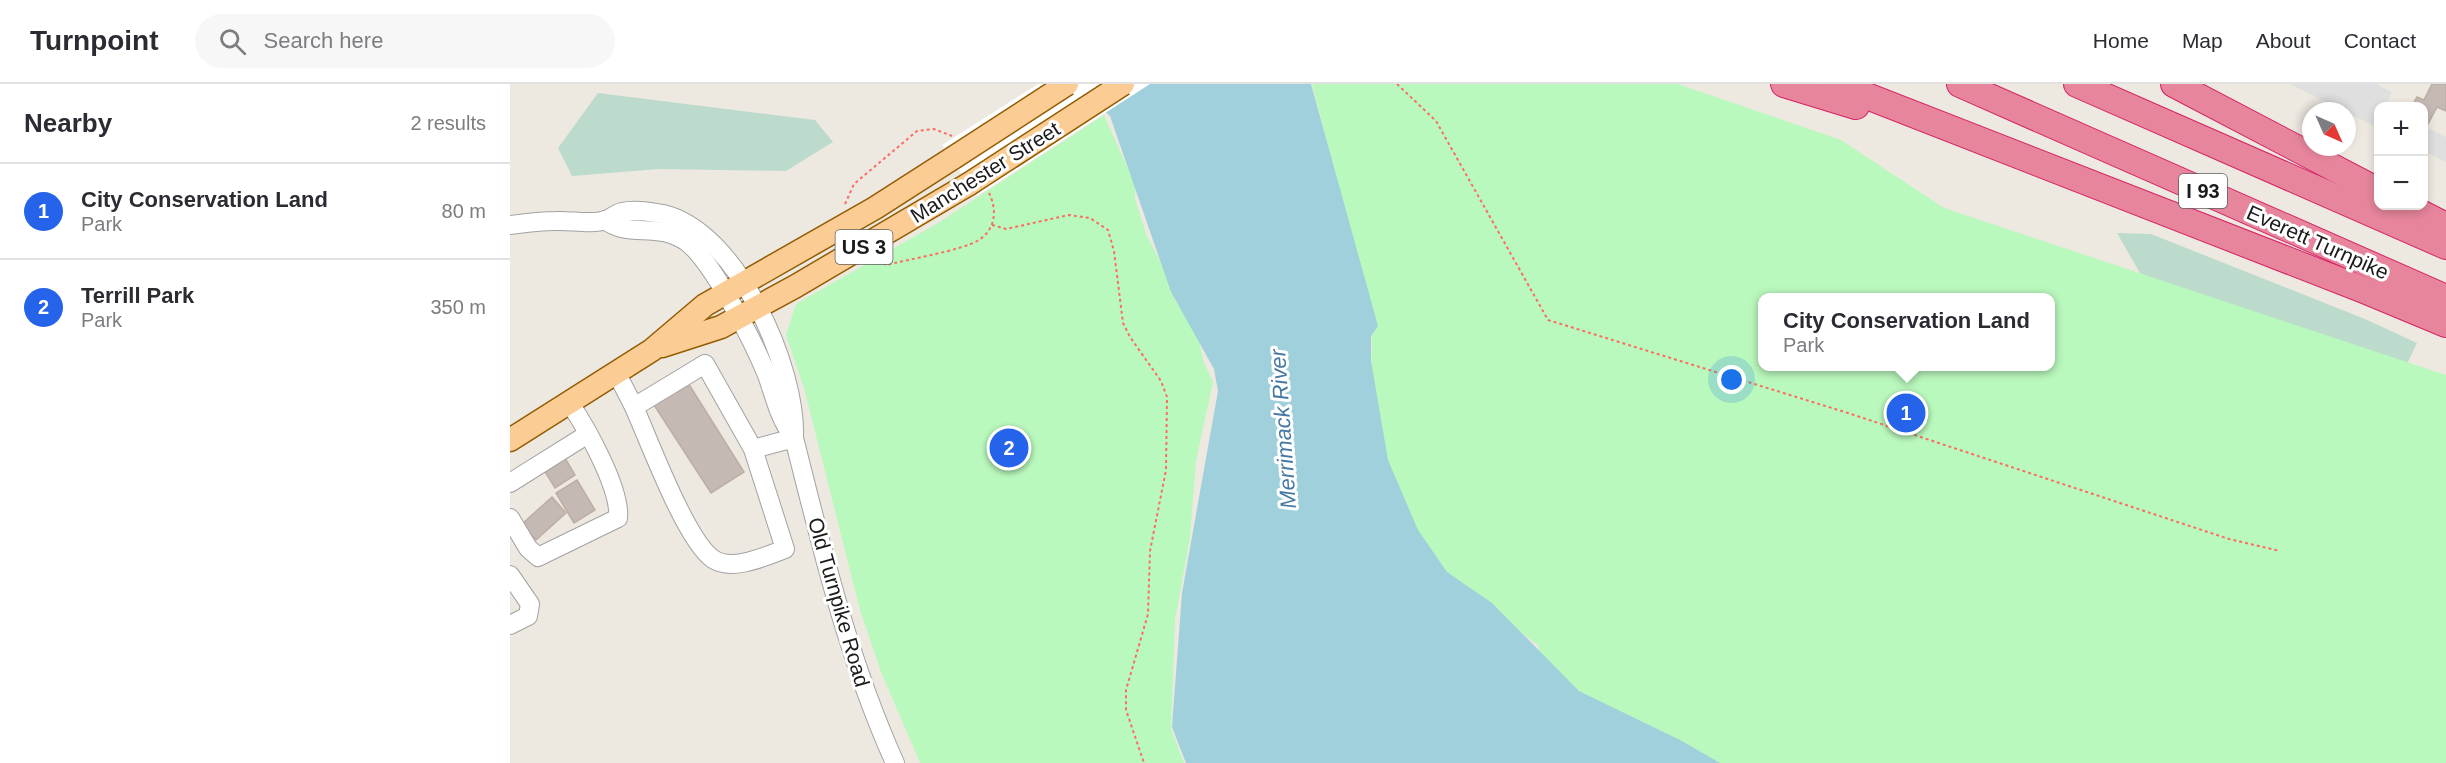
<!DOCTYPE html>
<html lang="en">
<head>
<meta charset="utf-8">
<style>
  :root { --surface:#fff; --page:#f7f7f7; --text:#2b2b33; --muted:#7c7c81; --line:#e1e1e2; --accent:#2563eb }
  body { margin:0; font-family:Helvetica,sans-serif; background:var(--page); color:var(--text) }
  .controls { position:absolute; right:18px; top:18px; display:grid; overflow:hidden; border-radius:12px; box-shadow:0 3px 9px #0003 }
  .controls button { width:54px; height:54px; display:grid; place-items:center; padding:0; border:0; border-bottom:2px solid var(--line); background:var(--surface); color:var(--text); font:30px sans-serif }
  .compass { position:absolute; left:1792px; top:18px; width:54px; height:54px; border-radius:50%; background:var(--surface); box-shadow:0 3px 9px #0003; rotate:135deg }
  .you { position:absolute; left:1222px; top:296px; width:21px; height:21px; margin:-15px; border:4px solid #fff; border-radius:50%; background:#1a73e8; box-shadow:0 0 0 9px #1a73e833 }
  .badge { display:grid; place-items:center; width:39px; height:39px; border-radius:50%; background:var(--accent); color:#fff; font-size:20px; font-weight:700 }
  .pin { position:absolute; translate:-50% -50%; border:3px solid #fff; box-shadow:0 2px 6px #0006 }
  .popup { position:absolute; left:1248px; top:209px; width:297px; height:78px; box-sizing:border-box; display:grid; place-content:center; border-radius:12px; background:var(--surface); filter:drop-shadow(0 2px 4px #0005); font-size:20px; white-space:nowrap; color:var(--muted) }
  .popup b { font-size:22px; color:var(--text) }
  .popup::after { content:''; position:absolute; left:50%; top:100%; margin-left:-12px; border:12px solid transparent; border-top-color:var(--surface) }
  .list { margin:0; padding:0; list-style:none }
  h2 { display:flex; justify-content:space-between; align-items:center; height:78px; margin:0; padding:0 24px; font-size:26px }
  h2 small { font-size:20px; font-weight:400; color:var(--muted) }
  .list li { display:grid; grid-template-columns:39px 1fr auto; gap:18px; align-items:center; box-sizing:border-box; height:96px; padding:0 24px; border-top:2px solid var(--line) }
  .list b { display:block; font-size:22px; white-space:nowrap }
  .list p { margin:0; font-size:20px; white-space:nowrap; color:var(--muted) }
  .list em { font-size:20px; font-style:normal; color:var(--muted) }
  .icon { flex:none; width:33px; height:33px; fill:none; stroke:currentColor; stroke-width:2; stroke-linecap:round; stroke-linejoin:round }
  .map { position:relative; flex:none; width:1936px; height:679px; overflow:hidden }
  header { display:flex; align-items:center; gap:36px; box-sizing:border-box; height:84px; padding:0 30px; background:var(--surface); border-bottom:2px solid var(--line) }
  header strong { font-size:28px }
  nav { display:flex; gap:33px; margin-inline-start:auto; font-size:21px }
  .search { width:420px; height:54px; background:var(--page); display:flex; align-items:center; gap:15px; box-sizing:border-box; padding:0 21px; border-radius:33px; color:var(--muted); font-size:22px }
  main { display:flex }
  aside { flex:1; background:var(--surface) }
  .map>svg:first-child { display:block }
</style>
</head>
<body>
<header>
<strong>Turnpoint</strong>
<div class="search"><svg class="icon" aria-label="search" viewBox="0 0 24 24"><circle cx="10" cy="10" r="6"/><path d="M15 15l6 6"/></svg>Search here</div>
<nav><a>Home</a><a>Map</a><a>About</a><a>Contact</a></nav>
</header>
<main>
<aside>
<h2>Nearby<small>2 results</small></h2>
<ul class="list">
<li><span class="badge">1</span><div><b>City Conservation Land</b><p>Park</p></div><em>80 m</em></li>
<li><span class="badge">2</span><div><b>Terrill Park</b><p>Park</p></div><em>350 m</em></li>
</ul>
</aside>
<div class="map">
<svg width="1936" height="679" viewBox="0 0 1936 679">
  <rect width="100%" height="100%" fill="#ede8e0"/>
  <g fill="#bcdbcc">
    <path d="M88 9 305 36 323 58 276 87 149 85 62 92 48 64Z"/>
    <path d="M1607 149 1641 150 1855 235 1907 259 1842 394 1733 369Z"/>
  </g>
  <g fill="#baf9bd" fill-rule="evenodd">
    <path d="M802 0H1168L1331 56 1434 124 1936 291V679H1186L1143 664 1034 583 1028 561 942 497 880 420 860 311 862 259 858 215ZM1252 214H1540V282H1252Z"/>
    <path d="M594 31 625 101V115L637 152 663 202 665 217 686 243 694 279 703 298 686 377 680 453 665 536 661 645 674 679H410L371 588 350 526 294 304 276 251 286 220 428 139Z"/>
  </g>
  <g fill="#dfdfdf">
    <path d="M1780 0H1866L1882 8 1875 22H1868V44Z"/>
    <path d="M1914 42 1936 53V78L1914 67Z"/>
  </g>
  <path fill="#9fd0dc" d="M534 0H801L868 242 861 252V277L878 376 908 446 937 488 982 519 1069 607 1172 657 1210 679H676L662 643 672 509 708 307 704 285 661 208 600 32 579 13Z"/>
  <path fill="#fff" d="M528 0H640L467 112 432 61Z"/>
  <g fill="#c4bab3" stroke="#beaea2" stroke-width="1.5">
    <path d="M1922 0H1936V27L1927 23 1918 40 1914 38V22H1902L1907 13 1914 16Z"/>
    <path d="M173 302H180L234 388 201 409 144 321Z"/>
    <path d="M52 369 65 391 45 404 31 381Z"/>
    <path d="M67 396 85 426 64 439 46 409Z"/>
    <path d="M42 413 56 429 26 456 12 440Z"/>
  </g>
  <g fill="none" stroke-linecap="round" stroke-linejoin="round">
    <defs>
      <g id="minor">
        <path d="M95 136C120 155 146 137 177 158 203 178 244 259 257 291 265 314 269 334 284 354"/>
        <path d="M0 141C15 139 30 137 46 137 61 136 81 141 96 136 102 134 106 129 112 128 125 125 140 128 153 130 227 147 287 284 284 354 312 465 338 575 385 679"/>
        <path d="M106 288 124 323 195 280 243 365 275 465C256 472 222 488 203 475 176 457 139 356 124 323"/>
        <path d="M243 365 284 354"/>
        <path d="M0 399 78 350"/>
        <path d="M0 434 18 464 28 473 108 434C111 405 76 343 59 318"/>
        <path d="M0 491 20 520 18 532 0 541"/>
      </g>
      <g id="major">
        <path d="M152 262 211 243 286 202 459 100"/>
        <path d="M0 356 142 266 195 221 365 124 443 74"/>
      </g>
      <g id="highway">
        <path d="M1274 0 1346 22"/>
        <path d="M1326 0 1854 206 1936 240"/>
        <path d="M1450 0 1936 214"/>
        <path d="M1567 0 1936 162"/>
        <path d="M1664 0 1868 107"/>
        <path d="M1897 122 1936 142"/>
      </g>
    </defs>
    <use href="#minor" stroke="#a2a2a2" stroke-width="20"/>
    <use href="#major" stroke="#925c00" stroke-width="25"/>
    <use href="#highway" stroke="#d62267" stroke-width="28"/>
    <g stroke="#fb6d63" stroke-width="2" stroke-dasharray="3 3" stroke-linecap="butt">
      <path d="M887 0 926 37 1038 236 1338 329 1719 455 1770 467"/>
      <path d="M335 120 344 100 407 47 424 45 442 52"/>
      <path d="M482 141 496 145 559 131 580 134 598 146 604 167 613 239 620 253 651 297 657 313 656 386 640 467 638 530 616 606V626L634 679"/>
      <path d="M368 176 376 181C396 176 452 166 467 157 485 147 488 127 479 109"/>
    </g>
    <use href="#minor" stroke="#fff" stroke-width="18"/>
    <use href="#major" stroke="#fccc95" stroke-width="22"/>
    <use href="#highway" stroke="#e6859b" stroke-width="26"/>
    <defs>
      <g id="major-bridge">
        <path d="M443 74 557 0"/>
        <path d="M459 100 613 0"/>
      </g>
    </defs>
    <use href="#major-bridge" stroke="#925c00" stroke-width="25" stroke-linecap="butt"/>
    <use href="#major-bridge" stroke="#fccc95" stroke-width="22"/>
  </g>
  <g text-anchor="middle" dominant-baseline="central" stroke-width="6" stroke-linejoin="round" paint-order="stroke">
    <g fill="#fff" stroke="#5f5f5f" stroke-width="1.5">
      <rect x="1669" y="90" width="48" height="34" rx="4.5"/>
      <rect x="325.5" y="146" width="57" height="34" rx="4.5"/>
    </g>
    <g font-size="20" font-weight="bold" fill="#1b1b1b">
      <text x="1693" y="107">I 93</text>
      <text x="354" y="163">US 3</text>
    </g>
    <g font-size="21" fill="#1b1b1b" stroke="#fff">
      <text transform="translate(475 88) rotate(-32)">Manchester Street</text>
      <text transform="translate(1808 158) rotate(24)">Everett Turnpike</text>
      <text transform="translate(329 518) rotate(74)">Old Turnpike Road</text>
    </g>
    <g font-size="22" font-style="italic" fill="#4578a2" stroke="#fff">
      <text transform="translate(773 345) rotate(-94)">Merrimack River</text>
    </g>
  </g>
</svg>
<div class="controls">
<button>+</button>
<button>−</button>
</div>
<svg class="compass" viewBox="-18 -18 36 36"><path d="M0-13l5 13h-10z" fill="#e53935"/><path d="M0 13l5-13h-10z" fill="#7c7c81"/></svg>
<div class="you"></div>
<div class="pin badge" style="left:1396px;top:329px">1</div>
<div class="popup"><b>City Conservation Land</b>Park</div>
<div class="pin badge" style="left:499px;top:364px">2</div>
</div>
</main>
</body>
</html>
